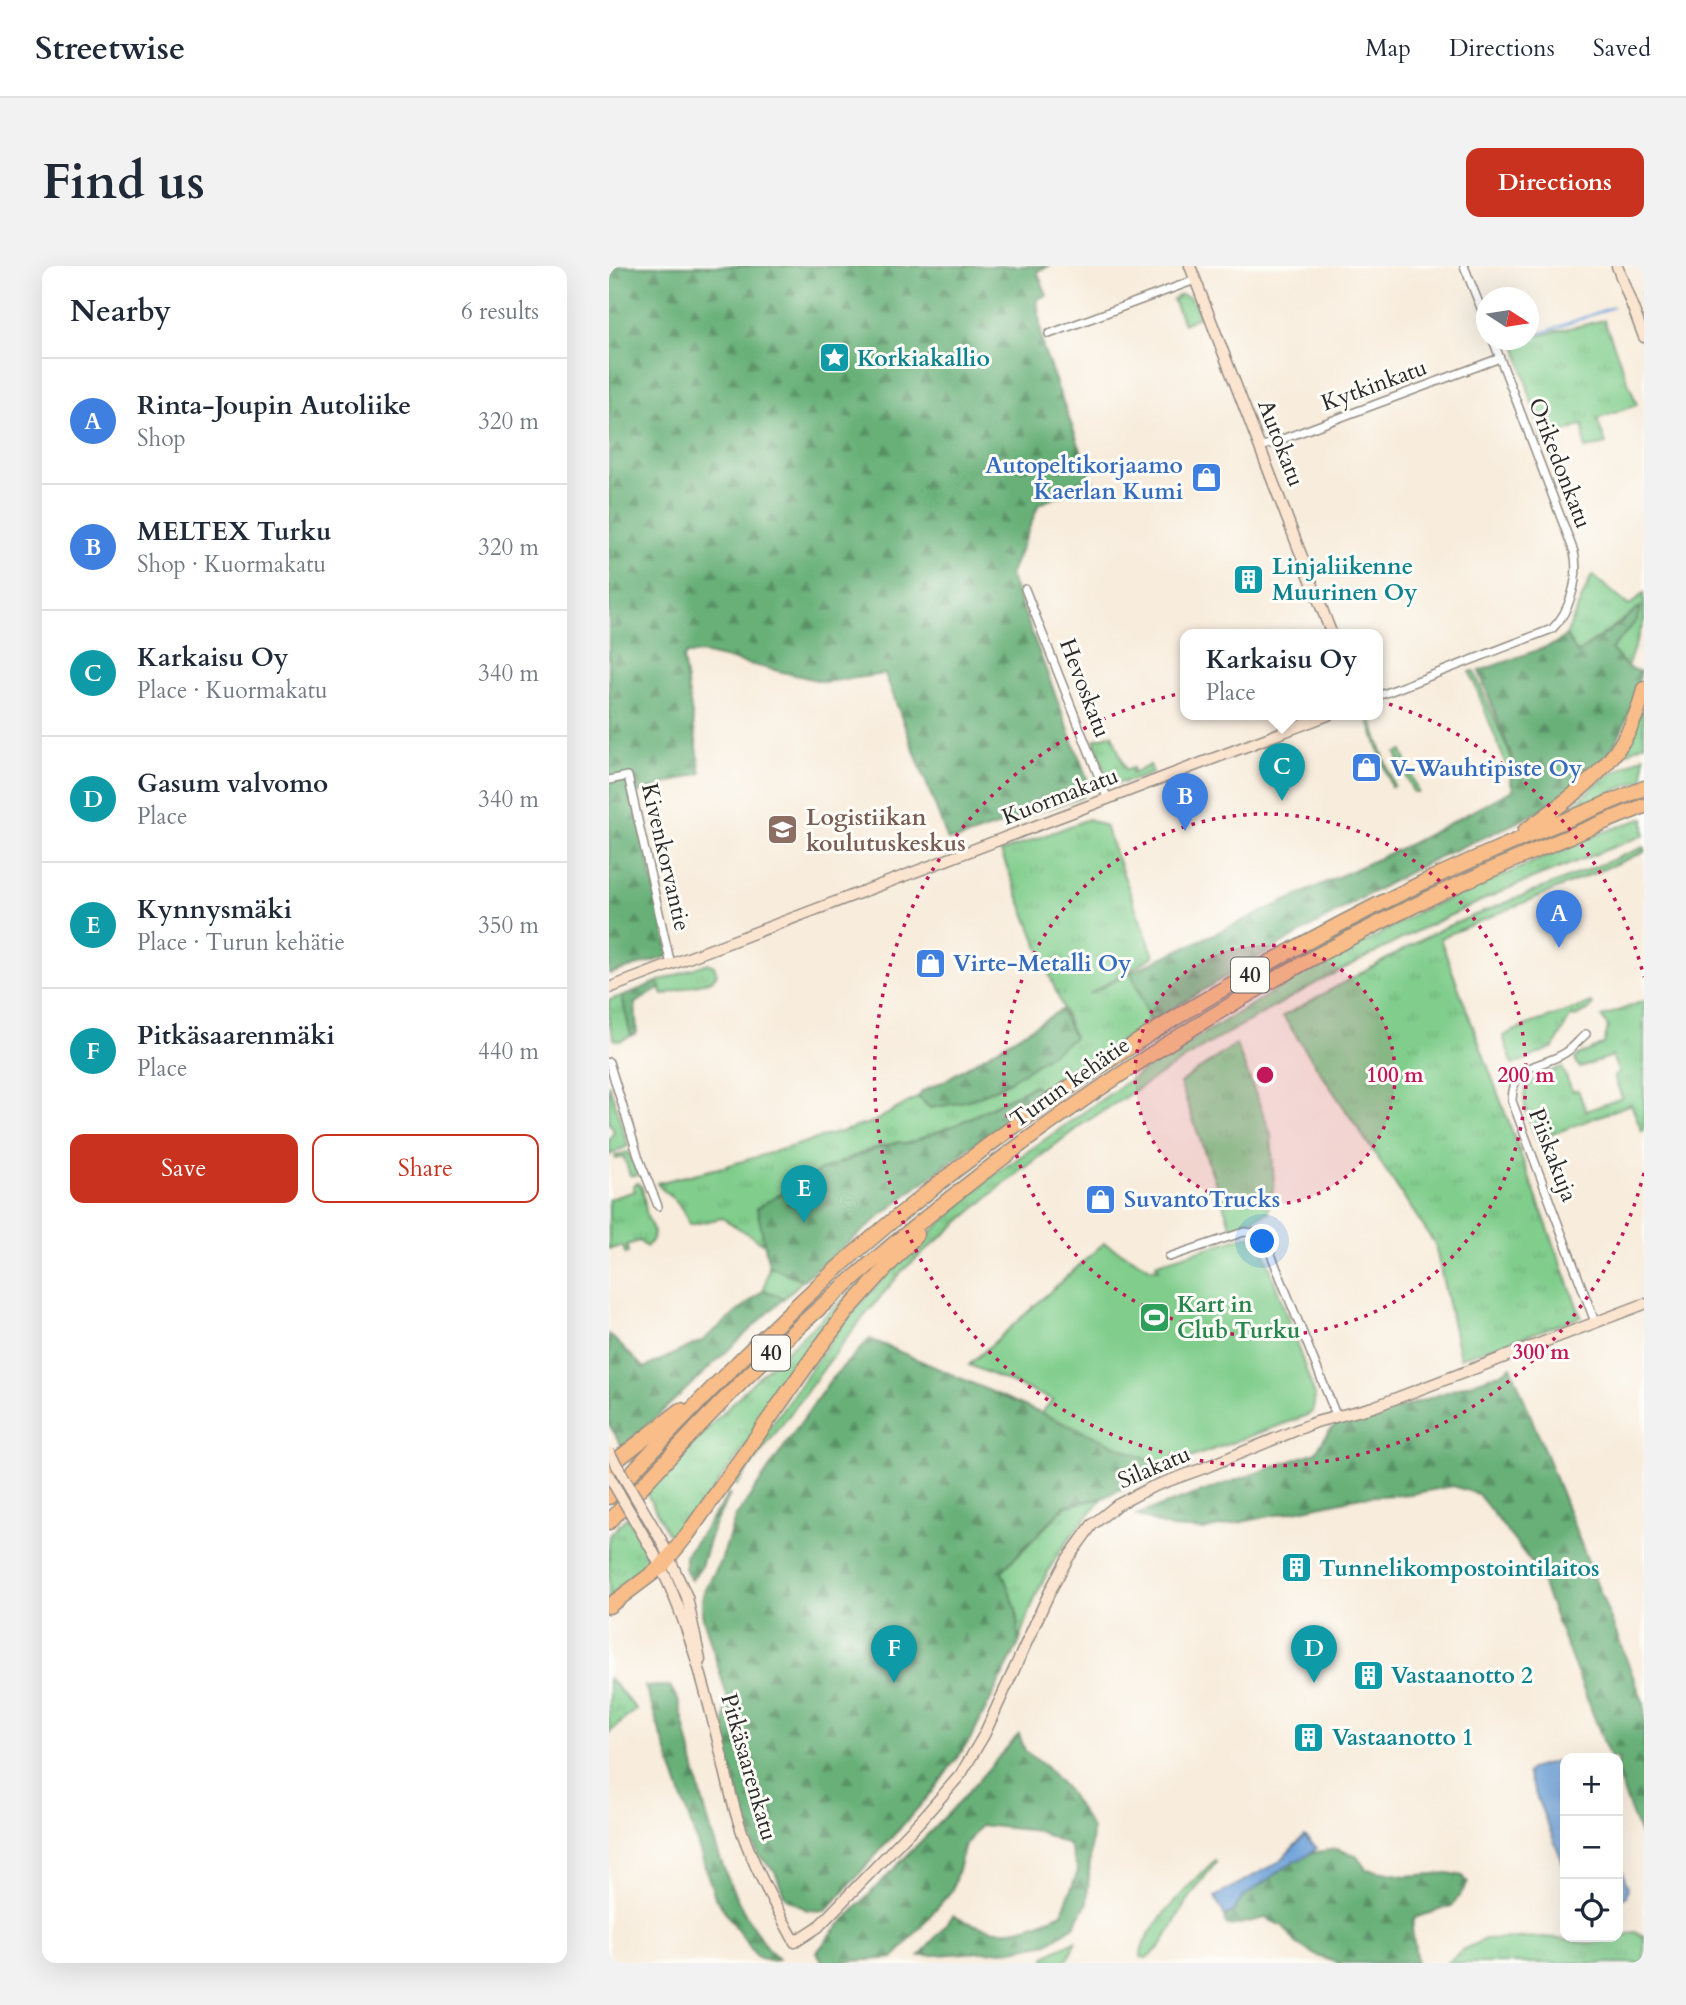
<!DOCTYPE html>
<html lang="en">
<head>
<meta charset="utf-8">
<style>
  :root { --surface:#fff; --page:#f2f2f3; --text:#1f2937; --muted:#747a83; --line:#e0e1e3; --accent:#c8321e }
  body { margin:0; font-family:Cardo,serif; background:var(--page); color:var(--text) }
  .controls { position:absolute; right:21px; bottom:21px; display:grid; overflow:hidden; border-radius:14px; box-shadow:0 7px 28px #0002 }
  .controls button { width:63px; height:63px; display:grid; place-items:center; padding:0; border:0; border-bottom:2px solid var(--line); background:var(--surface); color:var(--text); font:35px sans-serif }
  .compass { position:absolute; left:867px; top:21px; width:63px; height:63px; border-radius:50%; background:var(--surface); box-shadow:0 7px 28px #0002; rotate:102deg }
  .you { position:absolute; left:654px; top:976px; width:24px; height:24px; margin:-18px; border:5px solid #fff; border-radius:50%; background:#1a73e8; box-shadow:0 0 0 10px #1a73e833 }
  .badge { display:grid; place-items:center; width:46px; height:46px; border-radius:50%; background:var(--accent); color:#fff; font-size:23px; font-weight:700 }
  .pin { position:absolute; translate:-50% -58px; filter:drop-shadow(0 2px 4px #0008) }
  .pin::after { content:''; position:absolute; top:37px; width:24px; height:21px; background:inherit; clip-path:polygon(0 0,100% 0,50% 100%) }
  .popup { position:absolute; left:571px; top:363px; width:203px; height:91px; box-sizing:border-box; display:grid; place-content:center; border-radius:14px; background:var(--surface); filter:drop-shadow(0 2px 5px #0005); font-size:23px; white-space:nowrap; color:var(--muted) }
  .popup b { font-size:26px; color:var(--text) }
  .popup::after { content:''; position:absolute; left:50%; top:100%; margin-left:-14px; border:14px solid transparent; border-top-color:var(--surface) }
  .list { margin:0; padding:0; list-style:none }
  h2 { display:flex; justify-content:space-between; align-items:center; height:91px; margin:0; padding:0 28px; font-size:30px }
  h2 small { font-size:23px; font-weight:400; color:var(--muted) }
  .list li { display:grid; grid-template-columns:46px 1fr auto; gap:21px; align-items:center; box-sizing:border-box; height:126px; padding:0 28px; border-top:2px solid var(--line) }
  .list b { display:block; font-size:26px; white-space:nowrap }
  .list p { margin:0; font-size:23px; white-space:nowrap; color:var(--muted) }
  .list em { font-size:23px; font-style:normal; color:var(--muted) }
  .actions { display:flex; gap:14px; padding:21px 28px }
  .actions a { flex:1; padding:16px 0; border:2px solid var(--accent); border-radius:14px; text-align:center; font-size:24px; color:var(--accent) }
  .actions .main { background:var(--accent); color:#fff }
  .icon { flex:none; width:38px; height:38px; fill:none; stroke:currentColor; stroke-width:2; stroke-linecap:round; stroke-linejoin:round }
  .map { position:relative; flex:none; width:1035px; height:1697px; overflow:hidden; border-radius:14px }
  header { display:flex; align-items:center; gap:42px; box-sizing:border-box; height:98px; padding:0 35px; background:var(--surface); border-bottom:2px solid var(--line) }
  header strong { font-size:33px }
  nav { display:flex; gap:38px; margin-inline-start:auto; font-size:24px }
  .intro { display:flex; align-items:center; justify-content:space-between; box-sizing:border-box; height:168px; padding:0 42px }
  h1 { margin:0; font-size:49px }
  .button { padding:18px 32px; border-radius:14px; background:var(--accent); color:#fff; font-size:24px; font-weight:700 }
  main { display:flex; gap:42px; padding:0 42px }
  aside { flex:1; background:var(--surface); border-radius:14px; box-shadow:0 7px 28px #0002 }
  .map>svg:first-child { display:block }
</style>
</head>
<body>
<header>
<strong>Streetwise</strong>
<nav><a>Map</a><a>Directions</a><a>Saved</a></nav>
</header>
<div class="intro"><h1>Find us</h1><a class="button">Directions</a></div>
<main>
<aside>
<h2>Nearby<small>6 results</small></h2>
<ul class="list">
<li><span class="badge" style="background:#3f7fe0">A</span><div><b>Rinta-Joupin Autoliike</b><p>Shop</p></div><em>320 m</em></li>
<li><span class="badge" style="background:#3f7fe0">B</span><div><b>MELTEX Turku</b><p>Shop · Kuormakatu</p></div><em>320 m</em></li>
<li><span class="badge" style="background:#0f9aa8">C</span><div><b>Karkaisu Oy</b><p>Place · Kuormakatu</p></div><em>340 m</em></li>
<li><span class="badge" style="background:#0f9aa8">D</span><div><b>Gasum valvomo</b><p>Place</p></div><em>340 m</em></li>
<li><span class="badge" style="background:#0f9aa8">E</span><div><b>Kynnysmäki</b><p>Place · Turun kehätie</p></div><em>350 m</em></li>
<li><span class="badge" style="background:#0f9aa8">F</span><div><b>Pitkäsaarenmäki</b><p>Place</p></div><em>440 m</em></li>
</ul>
<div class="actions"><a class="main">Save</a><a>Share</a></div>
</aside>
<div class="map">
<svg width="1035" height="1697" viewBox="0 0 1035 1697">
  <defs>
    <pattern id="grass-tufts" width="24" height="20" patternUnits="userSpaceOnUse" patternTransform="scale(1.75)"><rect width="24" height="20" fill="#80cd8c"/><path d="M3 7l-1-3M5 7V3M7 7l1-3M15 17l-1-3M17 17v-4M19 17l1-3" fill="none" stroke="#6fb079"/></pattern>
    <pattern id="forest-firs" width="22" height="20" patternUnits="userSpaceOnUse" patternTransform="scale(1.75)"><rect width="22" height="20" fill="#68b078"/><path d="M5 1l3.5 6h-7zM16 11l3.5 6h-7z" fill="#568f63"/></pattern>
  </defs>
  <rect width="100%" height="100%" fill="#fdfcf7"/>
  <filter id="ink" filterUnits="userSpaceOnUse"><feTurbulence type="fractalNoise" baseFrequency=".0143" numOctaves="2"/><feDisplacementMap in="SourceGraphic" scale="14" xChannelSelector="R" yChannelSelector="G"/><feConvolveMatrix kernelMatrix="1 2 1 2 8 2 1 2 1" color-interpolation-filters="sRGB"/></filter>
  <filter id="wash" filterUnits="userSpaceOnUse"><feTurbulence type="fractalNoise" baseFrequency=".00686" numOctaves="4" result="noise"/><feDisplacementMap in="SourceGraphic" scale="28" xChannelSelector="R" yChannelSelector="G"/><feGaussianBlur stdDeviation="1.57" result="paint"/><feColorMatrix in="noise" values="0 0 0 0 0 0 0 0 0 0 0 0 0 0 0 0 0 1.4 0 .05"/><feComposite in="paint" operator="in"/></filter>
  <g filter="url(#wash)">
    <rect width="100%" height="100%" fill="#f8ecdc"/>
    <g fill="url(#grass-tufts)" stroke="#567c5c" stroke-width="2">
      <path d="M571 29C584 30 587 39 591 50L575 58 564 34Z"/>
      <path d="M995 54 1028 139 988 153 997 178 976 183 974 158 934 177 906 75Z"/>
      <path d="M983 309 1020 340 1035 327V354L1018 401 1002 383 1028 354 1030 342 968 387 957 369Z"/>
      <path d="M1035 439V478L1010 491Z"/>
      <path d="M758 449H763L766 466 785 520 782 521Z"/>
      <path d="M503 468 517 504 524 502 523 508 541 499 544 507C496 525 501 519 485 474Z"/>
      <path d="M793 485 809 526H804L787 487Z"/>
      <path d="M1035 490V513L961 542 995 512Z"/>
      <path d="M1035 552V569L898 623 814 662 711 715 596 780 472 859 390 922 294 1004 242 1066 128 1219 122 1217 232 1060 282 1003 381 912 539 801 705 701 757 676 809 646 992 567Z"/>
      <path d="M479 553 496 560 545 690 480 728 522 706 541 756 433 828 425 819 351 857 297 878C267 870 176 926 148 942L157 979 113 952 80 959C77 948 73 941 65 933 59 927 52 924 48 917L114 901 264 856 309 831 321 842 375 828 465 771 392 586Z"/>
      <path d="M1035 581V586L831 672 972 1051 851 1092 826 978 674 750 834 662Z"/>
      <path d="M99 697 105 700 108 708 103 714 54 729 48 716Z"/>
      <path d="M13 730 22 770 11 775 5 773 0 756V734Z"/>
      <path d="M1035 735V864L1033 865 1022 838 928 874C911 829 903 820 953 801L963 825 969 824 977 845 1013 832 1005 810 1010 807 1003 790 971 802 966 794 968 790 995 778 999 761 993 751Z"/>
      <path d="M983 737 984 740 979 745 966 751 964 749 960 753 945 781 904 799 894 770 918 759Z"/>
      <path d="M627 778 662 868 665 919 659 946 623 963 571 817Z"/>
      <path d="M19 886 28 907 27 910 21 909 15 891 7 893 6 890Z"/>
      <path d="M29 917 33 921 38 951 45 966 44 974 37 981 30 975 18 979 19 987 16 988 14 980 0 983V933L26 925 24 919Z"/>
      <path d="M160 1000 194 1014 175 1032 155 1024Z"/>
      <path d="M269 1001 78 1259C73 1265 67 1271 59 1268L37 1226 146 1114Z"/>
      <path d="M494 1232C449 1282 430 1312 410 1377L407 1343 392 1306 457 1240Z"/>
      <path d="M18 1251 46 1300 0 1334V1270Z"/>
      <path d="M0 1412 27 1443 0 1467Z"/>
      <path d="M606 1594 607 1597C594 1611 584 1627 573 1643 563 1659 555 1683 537 1692L532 1691C529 1668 589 1611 606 1594Z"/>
      <path d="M1026 1666 1035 1670V1697H838L853 1684 876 1673 937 1671 983 1678Z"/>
      <path d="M467 1674 459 1693 453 1696 436 1694V1690Z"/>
    </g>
    <g fill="url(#forest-firs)" stroke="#4a6e52" stroke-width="2">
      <path d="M0 0H440L428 5 438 29 428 33 434 82 484 217 430 238 401 309 479 515 473 531 350 573 339 574 276 408 216 416 93 387 78 388 74 392 92 507 24 528 61 690 0 708Z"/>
      <path d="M1031 341 1028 354 1002 383 1018 401 1032 406C1024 442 1009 483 981 509 931 555 866 571 808 602 718 650 629 703 541 756L522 706 803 577 904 524 900 506 907 502 870 405 948 377 957 369 968 387 1005 362Z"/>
      <path d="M48 716 52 722 26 737 28 767 22 770 13 730Z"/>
      <path d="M452 744 465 772C436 791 406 815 375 828 358 836 339 839 321 842L309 831 314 825 333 816Z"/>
      <path d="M426 819 433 828 300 927 194 1014 160 1000 148 942 212 904 272 881 290 876 297 878 351 857Z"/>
      <path d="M155 1024 175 1032 14 1182 0 1158V1068L35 1102 93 1075Z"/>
      <path d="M261 1073 556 1201 494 1232 456 1240 393 1305 407 1343 410 1377 362 1472 324 1525 217 1645 198 1644 176 1631 166 1605 149 1589 142 1572 114 1473 118 1430 93 1348V1333L96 1323 112 1295 126 1252 222 1113Z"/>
      <path d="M902 1100 1035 1438V1579L1009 1512V1492H1001L928 1304 869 1228 844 1220 802 1228 752 1231 595 1264 562 1262 527 1249 707 1186C721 1162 725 1151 755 1155L892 1107Z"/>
      <path d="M120 1228 121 1229 105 1259 91 1303 82 1314 76 1303V1290Z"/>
      <path d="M36 1420H61L70 1436C91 1519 107 1629 169 1693L164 1695 148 1691 106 1631Z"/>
      <path d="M410 1468 416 1485 437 1501 459 1525 483 1563 478 1637 465 1660 439 1677 403 1684 311 1690 344 1650C391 1671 407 1668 453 1647L469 1605 460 1579 429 1565 372 1559 356 1579 343 1624 285 1692 214 1697 208 1686 224 1666 353 1533Z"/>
      <path d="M728 1583 747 1589 757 1603 796 1610 839 1607 854 1610 859 1617 843 1640 805 1652 803 1663 808 1697H729L706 1689 687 1677 674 1660 656 1652 622 1660 617 1658 616 1650 624 1646 632 1632 685 1595 702 1587Z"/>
    </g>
    <g fill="#80cd8c" stroke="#567c5c" stroke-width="2">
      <path d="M865 405 907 503 900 506 861 406Z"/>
      <path d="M0 818 19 880 0 889V875L5 865 0 856Z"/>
      <path d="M634 971H644L653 979 706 1130 704 1145 699 1149 556 1201 432 1147 444 1134 360 1099 495 977 541 1002 550 1003 547 998 549 997Z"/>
    </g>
    <g fill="#6da1d9" stroke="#4c6682" stroke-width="2">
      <path d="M963 1491 956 1492V1602L918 1507 921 1503Z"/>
      <path d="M695 1570 708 1582 692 1594 685 1595 633 1632 624 1646 616 1650 606 1631 671 1595Z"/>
      <path d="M1009 1595 1019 1621 1017 1631 1009 1634Z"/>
    </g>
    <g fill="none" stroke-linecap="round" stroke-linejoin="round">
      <g stroke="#6da1d9" stroke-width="2.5">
        <path d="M1032 27 1035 26"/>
        <path d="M927 69 1004 41"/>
      </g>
    </g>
  </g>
  <g filter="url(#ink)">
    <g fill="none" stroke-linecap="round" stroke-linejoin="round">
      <defs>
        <g id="street">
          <path d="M855 0 878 57"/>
          <path d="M440 68 586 14"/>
          <path d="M652 181 891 92"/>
          <path d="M416 323 499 534"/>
          <path d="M769 430 943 363C961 346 971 311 965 286L884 74"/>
          <path d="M0 514 19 510 62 699"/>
          <path d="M977 768C970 774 963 783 956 787 930 803 904 795 903 835L986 1056"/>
          <path d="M0 796 29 890 49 940"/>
          <path d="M560 991 635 966 647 967 657 976 727 1149"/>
        </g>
        <g id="secondary">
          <path d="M581 0 723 369"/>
          <path d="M1008 0 1035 71"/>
          <path d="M0 722 719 449"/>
          <path d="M52 1274 78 1331 91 1394"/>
          <path d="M43 1284C76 1344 94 1413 110 1479 116 1503 121 1528 128 1551 142 1596 164 1636 186 1676L209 1661 313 1553 352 1508 375 1469 442 1323 459 1292 483 1259 508 1239 543 1221 595 1202 707 1156 764 1141 1035 1038"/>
        </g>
        <g id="highway">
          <path d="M916 565C972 524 1018 495 1035 423"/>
          <path d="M0 1200 72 1144"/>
          <path d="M0 1231C90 1134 181 1040 283 955 444 822 624 708 813 617 885 582 961 553 1035 522"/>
          <path d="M0 1256C72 1178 145 1099 225 1029 407 869 610 732 829 628 896 596 966 568 1035 540"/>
          <path d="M0 1340 52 1301 78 1269 208 1085 239 1044 308 968"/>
        </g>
      </defs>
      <use href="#street" stroke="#928c84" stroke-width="10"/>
      <use href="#secondary" stroke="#928c84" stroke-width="13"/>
      <use href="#highway" stroke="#928c84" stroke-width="17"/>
      <use href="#street" stroke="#fff" stroke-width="7"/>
      <use href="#secondary" stroke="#fce5d0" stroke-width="10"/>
      <use href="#highway" stroke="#f8bd89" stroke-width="14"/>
      <defs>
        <g id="secondary-bridge">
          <path d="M0 1186 52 1274"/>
          <path d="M0 1210 43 1284"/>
        </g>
      </defs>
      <use href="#secondary-bridge" stroke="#928c84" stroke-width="13" stroke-linecap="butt"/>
      <use href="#secondary-bridge" stroke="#fce5d0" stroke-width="10"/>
    </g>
  </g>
  <circle cx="656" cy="809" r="130" fill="#c2185b" fill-opacity=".12"/>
  <g fill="none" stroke="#c2185b" stroke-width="3.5" stroke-dasharray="3.5 7">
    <circle cx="656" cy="809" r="130"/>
    <circle cx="656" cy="809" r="261"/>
    <path d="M1035 907A391 391 0 1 1 1035 711"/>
  </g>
  <defs>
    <symbol id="sight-square" viewBox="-11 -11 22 22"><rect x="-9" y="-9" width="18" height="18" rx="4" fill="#0f9aa8" stroke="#fdfcf7"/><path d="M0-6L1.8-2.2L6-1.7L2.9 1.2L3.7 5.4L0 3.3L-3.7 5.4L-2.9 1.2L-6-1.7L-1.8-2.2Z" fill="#fff"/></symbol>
    <symbol id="shop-square" viewBox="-11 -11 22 22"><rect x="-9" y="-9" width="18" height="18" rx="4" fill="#3f7fe0" stroke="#fdfcf7"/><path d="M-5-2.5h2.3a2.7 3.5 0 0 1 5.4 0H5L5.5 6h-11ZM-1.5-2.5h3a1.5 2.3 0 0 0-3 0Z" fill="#fff"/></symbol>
    <symbol id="building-square" viewBox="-11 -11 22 22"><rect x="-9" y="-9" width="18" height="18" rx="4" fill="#0f9aa8" stroke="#fdfcf7"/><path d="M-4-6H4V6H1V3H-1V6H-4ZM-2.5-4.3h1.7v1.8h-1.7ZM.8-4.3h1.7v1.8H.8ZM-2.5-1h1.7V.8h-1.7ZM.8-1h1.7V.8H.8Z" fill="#fff"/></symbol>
    <symbol id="school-square" viewBox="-11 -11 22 22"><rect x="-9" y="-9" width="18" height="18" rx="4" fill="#8d6e63" stroke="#fdfcf7"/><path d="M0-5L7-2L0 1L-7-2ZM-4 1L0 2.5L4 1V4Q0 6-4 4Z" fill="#fff"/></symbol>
    <symbol id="stadium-square" viewBox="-11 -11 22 22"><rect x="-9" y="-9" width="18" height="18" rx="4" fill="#2e9e5b" stroke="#fdfcf7"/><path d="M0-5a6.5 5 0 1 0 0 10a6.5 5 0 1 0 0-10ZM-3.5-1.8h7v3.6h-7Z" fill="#fff"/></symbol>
  </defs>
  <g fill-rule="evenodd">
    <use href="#sight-square" x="208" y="74" width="35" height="35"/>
    <use href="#shop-square" x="580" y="194" width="35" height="35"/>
    <use href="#building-square" x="622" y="296" width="35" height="35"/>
    <use href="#shop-square" x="740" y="484" width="35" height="35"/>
    <use href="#school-square" x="156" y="546" width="35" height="35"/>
    <use href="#shop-square" x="304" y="680" width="35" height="35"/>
    <use href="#shop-square" x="474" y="916" width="35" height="35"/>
    <use href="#stadium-square" x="528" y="1034" width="35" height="35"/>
    <use href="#building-square" x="670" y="1284" width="35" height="35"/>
    <use href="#building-square" x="742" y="1392" width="35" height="35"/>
    <use href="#building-square" x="682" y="1454" width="35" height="35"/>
  </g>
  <g text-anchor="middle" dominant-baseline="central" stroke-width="6" stroke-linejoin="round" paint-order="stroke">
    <g fill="#fdfcf7" stroke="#6a6a68" stroke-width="2">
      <rect x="622" y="691.5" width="38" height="35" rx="5"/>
      <rect x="143" y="1069.5" width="38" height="35" rx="5"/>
    </g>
    <g font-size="21" font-weight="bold" fill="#2b2b2b">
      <text x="641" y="709">40</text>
      <text x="162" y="1087">40</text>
    </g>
    <g font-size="23" font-weight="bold" fill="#0d838f" stroke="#fdfcf7" text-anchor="start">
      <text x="248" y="92">Korkiakallio</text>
      <text x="663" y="300">Linjaliikenne<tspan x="663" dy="26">Muurinen Oy</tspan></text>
      <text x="710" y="1302">Tunnelikompostointilaitos</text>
      <text x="782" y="1409">Vastaanotto 2</text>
      <text x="723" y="1471">Vastaanotto 1</text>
    </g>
    <g font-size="23" fill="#2b2b2b" stroke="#fdfcf7">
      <text transform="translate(765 119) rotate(-20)">Kytkinkatu</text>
      <text transform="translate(672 177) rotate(69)">Autokatu</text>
      <text transform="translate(951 197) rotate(69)">Orikedonkatu</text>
      <text transform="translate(476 422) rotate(69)">Hevoskatu</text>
      <text transform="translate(451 530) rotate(-21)">Kuormakatu</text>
      <text transform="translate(57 591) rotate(77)">Kivenkorvantie</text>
      <text transform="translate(461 816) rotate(-35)">Turun kehätie</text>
      <text transform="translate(944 889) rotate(69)">Piiskakuja</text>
      <text transform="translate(545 1201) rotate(-23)">Silakatu</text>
      <text transform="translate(140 1501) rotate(74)">Pitkäsaarenkatu</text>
    </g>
    <g font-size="23" font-weight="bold" fill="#366cbe" stroke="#fdfcf7" text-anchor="start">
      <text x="574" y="199" text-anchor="end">Autopeltikorjaamo<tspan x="574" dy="26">Kaerlan Kumi</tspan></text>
      <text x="781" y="502">V-Wauhtipiste Oy</text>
      <text x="344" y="697">Virte-Metalli Oy</text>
      <text x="515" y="933">SuvantoTrucks</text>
    </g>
    <g font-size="23" font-weight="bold" fill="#785e54" stroke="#fdfcf7" text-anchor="start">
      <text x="197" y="551">Logistiikan<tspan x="197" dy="26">koulutuskeskus</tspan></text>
    </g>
    <g font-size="23" font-weight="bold" fill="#27864d" stroke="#fdfcf7" text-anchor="start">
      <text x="568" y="1038">Kart in<tspan x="568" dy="26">Club Turku</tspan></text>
    </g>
  </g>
  <circle cx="656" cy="809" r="10" fill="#c2185b" stroke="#fdfcf7" stroke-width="3.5"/>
  <g font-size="21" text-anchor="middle" font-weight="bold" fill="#c2185b" stroke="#fdfcf7" stroke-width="6" stroke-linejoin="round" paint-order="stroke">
    <text x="786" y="816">100 m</text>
    <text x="917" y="816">200 m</text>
    <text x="932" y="1093">300 m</text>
  </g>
</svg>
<div class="controls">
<button>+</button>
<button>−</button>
<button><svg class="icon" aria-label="locate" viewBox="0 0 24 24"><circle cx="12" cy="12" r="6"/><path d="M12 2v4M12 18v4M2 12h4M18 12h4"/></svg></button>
</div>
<svg class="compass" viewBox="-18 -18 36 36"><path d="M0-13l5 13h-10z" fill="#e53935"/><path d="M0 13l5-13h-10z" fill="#747a83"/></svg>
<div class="you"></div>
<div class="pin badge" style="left:950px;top:682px;background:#3f7fe0">A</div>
<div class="pin badge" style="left:576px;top:565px;background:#3f7fe0">B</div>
<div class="pin badge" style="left:673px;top:535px;background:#0f9aa8">C</div>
<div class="popup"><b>Karkaisu Oy</b>Place</div>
<div class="pin badge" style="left:705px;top:1417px;background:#0f9aa8">D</div>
<div class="pin badge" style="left:195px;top:957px;background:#0f9aa8">E</div>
<div class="pin badge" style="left:285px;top:1417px;background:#0f9aa8">F</div>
</div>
</main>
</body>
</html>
